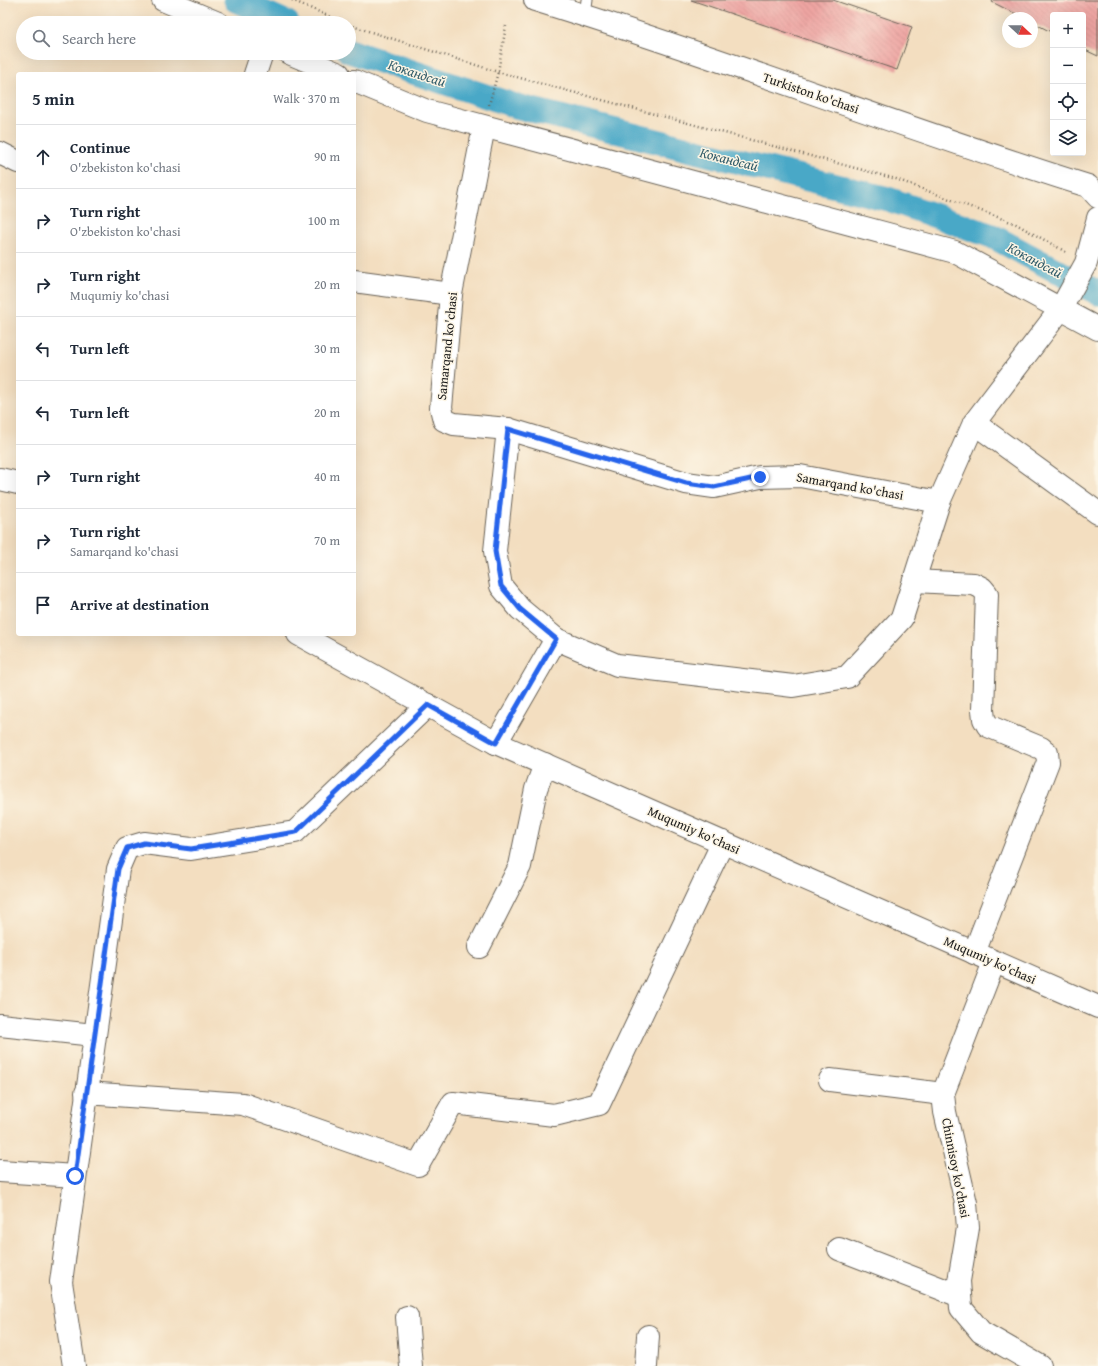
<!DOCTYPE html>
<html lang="en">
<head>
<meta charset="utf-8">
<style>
  :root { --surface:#fff; --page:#f6f6f7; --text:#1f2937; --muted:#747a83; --line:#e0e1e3 }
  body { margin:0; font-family:"Gentium Book Plus",serif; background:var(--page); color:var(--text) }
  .controls { position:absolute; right:12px; top:12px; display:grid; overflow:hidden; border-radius:4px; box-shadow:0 4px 16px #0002 }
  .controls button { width:36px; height:36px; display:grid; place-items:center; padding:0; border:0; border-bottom:1px solid var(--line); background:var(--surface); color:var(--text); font:20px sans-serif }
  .compass { position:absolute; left:1002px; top:12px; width:36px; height:36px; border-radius:50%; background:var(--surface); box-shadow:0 4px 16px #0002; rotate:112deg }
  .stop { position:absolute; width:12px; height:12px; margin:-9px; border:3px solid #2563eb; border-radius:50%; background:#fff }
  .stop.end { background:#2563eb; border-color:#fff; box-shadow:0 1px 4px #0008 }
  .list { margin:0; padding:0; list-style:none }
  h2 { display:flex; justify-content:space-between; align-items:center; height:52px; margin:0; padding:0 16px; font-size:17px }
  h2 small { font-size:13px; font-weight:400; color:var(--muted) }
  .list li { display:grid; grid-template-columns:26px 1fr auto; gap:12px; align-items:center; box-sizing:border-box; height:64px; padding:0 16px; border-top:1px solid var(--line) }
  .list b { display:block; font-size:15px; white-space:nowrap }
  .list p { margin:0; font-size:13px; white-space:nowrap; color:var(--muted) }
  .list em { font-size:13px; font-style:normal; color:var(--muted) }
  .icon { flex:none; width:22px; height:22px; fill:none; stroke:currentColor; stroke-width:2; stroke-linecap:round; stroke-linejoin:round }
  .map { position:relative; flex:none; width:1098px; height:1366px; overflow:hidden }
  .search { position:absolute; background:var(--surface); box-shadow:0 4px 16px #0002; left:16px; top:16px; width:340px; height:44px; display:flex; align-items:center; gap:10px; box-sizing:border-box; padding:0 14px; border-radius:22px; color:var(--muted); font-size:15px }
  .panel { position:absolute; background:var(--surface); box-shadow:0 4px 16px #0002; left:16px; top:72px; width:340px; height:564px; border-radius:4px }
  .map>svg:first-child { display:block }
</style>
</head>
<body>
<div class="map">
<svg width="1098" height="1366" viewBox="0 0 1098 1366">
  <defs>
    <pattern id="building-back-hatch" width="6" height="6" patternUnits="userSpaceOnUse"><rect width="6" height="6" fill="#eea4a2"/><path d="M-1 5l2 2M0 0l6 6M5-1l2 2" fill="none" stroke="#cc8d8b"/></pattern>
  </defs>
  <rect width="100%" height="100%" fill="#fcf5e5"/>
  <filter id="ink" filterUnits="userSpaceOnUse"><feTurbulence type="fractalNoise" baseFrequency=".025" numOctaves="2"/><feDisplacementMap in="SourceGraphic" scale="8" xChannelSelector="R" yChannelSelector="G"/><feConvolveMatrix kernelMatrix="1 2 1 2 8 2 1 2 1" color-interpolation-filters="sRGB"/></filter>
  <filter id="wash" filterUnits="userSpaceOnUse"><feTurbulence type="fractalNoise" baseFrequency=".012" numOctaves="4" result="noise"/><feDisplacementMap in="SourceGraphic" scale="16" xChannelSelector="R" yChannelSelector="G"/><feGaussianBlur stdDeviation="0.9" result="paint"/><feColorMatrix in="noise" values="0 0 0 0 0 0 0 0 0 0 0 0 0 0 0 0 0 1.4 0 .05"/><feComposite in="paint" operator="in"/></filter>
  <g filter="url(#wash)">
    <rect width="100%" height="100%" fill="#f3dec0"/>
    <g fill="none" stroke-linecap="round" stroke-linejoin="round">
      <g stroke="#48a8c7" stroke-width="25">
        <path d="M236 0 287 23"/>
        <path d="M349 51 516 106 888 199 992 236 1098 293"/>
      </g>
    </g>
    <g id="blocks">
      <g fill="url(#building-back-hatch)">
        <path d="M691 0H833L912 27 897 70Z"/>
        <path d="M993 0H1098V56L1083 49V15H1053V33L1032 22V18H1024L992 2Z"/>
      </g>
    </g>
  </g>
  <g filter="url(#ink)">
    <use href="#blocks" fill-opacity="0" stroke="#676055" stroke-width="1"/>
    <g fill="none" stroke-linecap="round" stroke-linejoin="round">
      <defs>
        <path id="service" d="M585 15 587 0"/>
        <g id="minor">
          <path d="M163 0 218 23"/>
          <path d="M289 53 339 74"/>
          <path d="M255 74 262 53"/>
          <path d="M354 81 427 111 955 252 1098 329"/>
          <path d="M484 127 451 294 441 408 444 420 454 424 508 429 686 483 714 487 760 477 800 476 939 502"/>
          <path d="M0 153 18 162"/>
          <path d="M354 281 451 294"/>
          <path d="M974 423 1098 513"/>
          <path d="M508 429 495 551 501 586 520 609 556 639"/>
          <path d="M0 479 18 483"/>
          <path d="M914 581 974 584 982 588 987 594 983 710 984 719 988 726 1041 748 1047 753 1048 762 974 953"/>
          <path d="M298 634 496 743 1098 1007"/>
          <path d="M496 743 556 639 617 665 793 686 847 677 902 618 939 502 974 423 1060 310 1086 263 1098 218"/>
          <path d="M479 947 520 866 536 789 545 764"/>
          <path d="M994 962 943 1094 945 1112 966 1203 968 1228 959 1281 961 1308 981 1332 1040 1366"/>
          <path d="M0 1025 94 1035"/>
          <path d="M830 1080 943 1094"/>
          <path d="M86 1093 243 1104 418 1165 453 1103 554 1115 599 1104 723 842"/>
          <path d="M0 1171 75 1176"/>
          <path d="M839 1249 960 1296"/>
          <path d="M407 1317 411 1366"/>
          <path d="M74 1366 61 1282 118 869 127 848 144 843 191 849 295 832 428 705"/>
          <path d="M646 1366 648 1336"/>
        </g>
        <path id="secondary" d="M535 0C721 57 902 128 1088 186L1098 197"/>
      </defs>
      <use href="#service" stroke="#676055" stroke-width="13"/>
      <use href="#minor" stroke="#676055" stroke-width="24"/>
      <use href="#secondary" stroke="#676055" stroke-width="24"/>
      <g stroke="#676055" stroke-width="2.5" stroke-dasharray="1 3" stroke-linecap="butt">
        <path d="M292 0 344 23"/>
        <path d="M349 25 498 72 896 179 1016 224 1066 252"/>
        <path d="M489 105 498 72 506 26"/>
      </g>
      <use href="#service" stroke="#fff" stroke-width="11"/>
      <use href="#minor" stroke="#fff" stroke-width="22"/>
      <use href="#secondary" stroke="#fff" stroke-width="22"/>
    </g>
  </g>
  <g fill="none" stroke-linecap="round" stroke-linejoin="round" filter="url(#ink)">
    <path stroke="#2563eb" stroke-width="5" d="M75 1176 118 869 127 848 144 843 191 849 296 832 428 705 496 743 556 639 520 609 501 586 495 551 508 429 686 483 714 487 760 477"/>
  </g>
  <g text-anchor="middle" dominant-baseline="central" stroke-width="3" stroke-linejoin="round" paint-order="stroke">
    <g font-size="13" fill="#1c1c1c" stroke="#fcf5e5">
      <text transform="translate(811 93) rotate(19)">Turkiston ko'chasi</text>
      <text transform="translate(447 346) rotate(-84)">Samarqand ko'chasi</text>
      <text transform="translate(850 486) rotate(10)">Samarqand ko'chasi</text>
      <text transform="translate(694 830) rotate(24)">Muqumiy ko'chasi</text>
      <text transform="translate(990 960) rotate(24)">Muqumiy ko'chasi</text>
      <text transform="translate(956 1168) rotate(79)">Chinnisoy ko'chasi</text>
    </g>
    <g font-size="14" font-style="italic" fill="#305b69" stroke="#fcf5e5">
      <text transform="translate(417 73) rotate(18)">Кокандсай</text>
      <text transform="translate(729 159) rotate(14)">Кокандсай</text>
      <text transform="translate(1035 260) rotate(28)">Кокандсай</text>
    </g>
  </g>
</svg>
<div class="controls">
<button>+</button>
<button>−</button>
<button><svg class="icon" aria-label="locate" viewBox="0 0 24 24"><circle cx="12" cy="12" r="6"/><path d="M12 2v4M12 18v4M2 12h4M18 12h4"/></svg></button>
<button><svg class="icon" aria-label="layers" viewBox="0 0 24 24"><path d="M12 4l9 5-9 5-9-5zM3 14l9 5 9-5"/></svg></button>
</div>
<svg class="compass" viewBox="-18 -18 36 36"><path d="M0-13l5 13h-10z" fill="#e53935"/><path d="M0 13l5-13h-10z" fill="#747a83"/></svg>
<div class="stop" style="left:75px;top:1176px"></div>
<div class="stop end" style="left:760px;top:477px"></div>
<div class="search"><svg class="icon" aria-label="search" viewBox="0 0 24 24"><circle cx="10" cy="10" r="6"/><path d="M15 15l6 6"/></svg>Search here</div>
<section class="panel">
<h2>5 min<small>Walk · 370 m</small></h2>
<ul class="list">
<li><svg class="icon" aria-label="ahead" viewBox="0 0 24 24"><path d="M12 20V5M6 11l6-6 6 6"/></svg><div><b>Continue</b><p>O'zbekiston ko'chasi</p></div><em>90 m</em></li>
<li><svg class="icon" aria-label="right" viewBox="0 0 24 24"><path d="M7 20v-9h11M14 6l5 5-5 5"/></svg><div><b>Turn right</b><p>O'zbekiston ko'chasi</p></div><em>100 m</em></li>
<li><svg class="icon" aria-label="right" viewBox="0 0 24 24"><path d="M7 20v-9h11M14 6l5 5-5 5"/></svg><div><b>Turn right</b><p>Muqumiy ko'chasi</p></div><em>20 m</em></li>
<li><svg class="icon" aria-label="left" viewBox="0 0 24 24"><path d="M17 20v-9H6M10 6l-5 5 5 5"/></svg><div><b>Turn left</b></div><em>30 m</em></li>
<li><svg class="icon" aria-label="left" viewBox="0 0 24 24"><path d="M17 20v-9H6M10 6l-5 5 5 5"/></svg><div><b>Turn left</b></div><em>20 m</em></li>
<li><svg class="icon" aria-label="right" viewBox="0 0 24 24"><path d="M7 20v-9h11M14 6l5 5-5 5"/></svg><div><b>Turn right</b></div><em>40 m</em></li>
<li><svg class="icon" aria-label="right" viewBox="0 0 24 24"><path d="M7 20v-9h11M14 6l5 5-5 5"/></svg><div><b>Turn right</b><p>Samarqand ko'chasi</p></div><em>70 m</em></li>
<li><svg class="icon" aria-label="arrive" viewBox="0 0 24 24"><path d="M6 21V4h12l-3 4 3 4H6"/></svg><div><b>Arrive at destination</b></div></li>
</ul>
</section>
</div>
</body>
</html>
